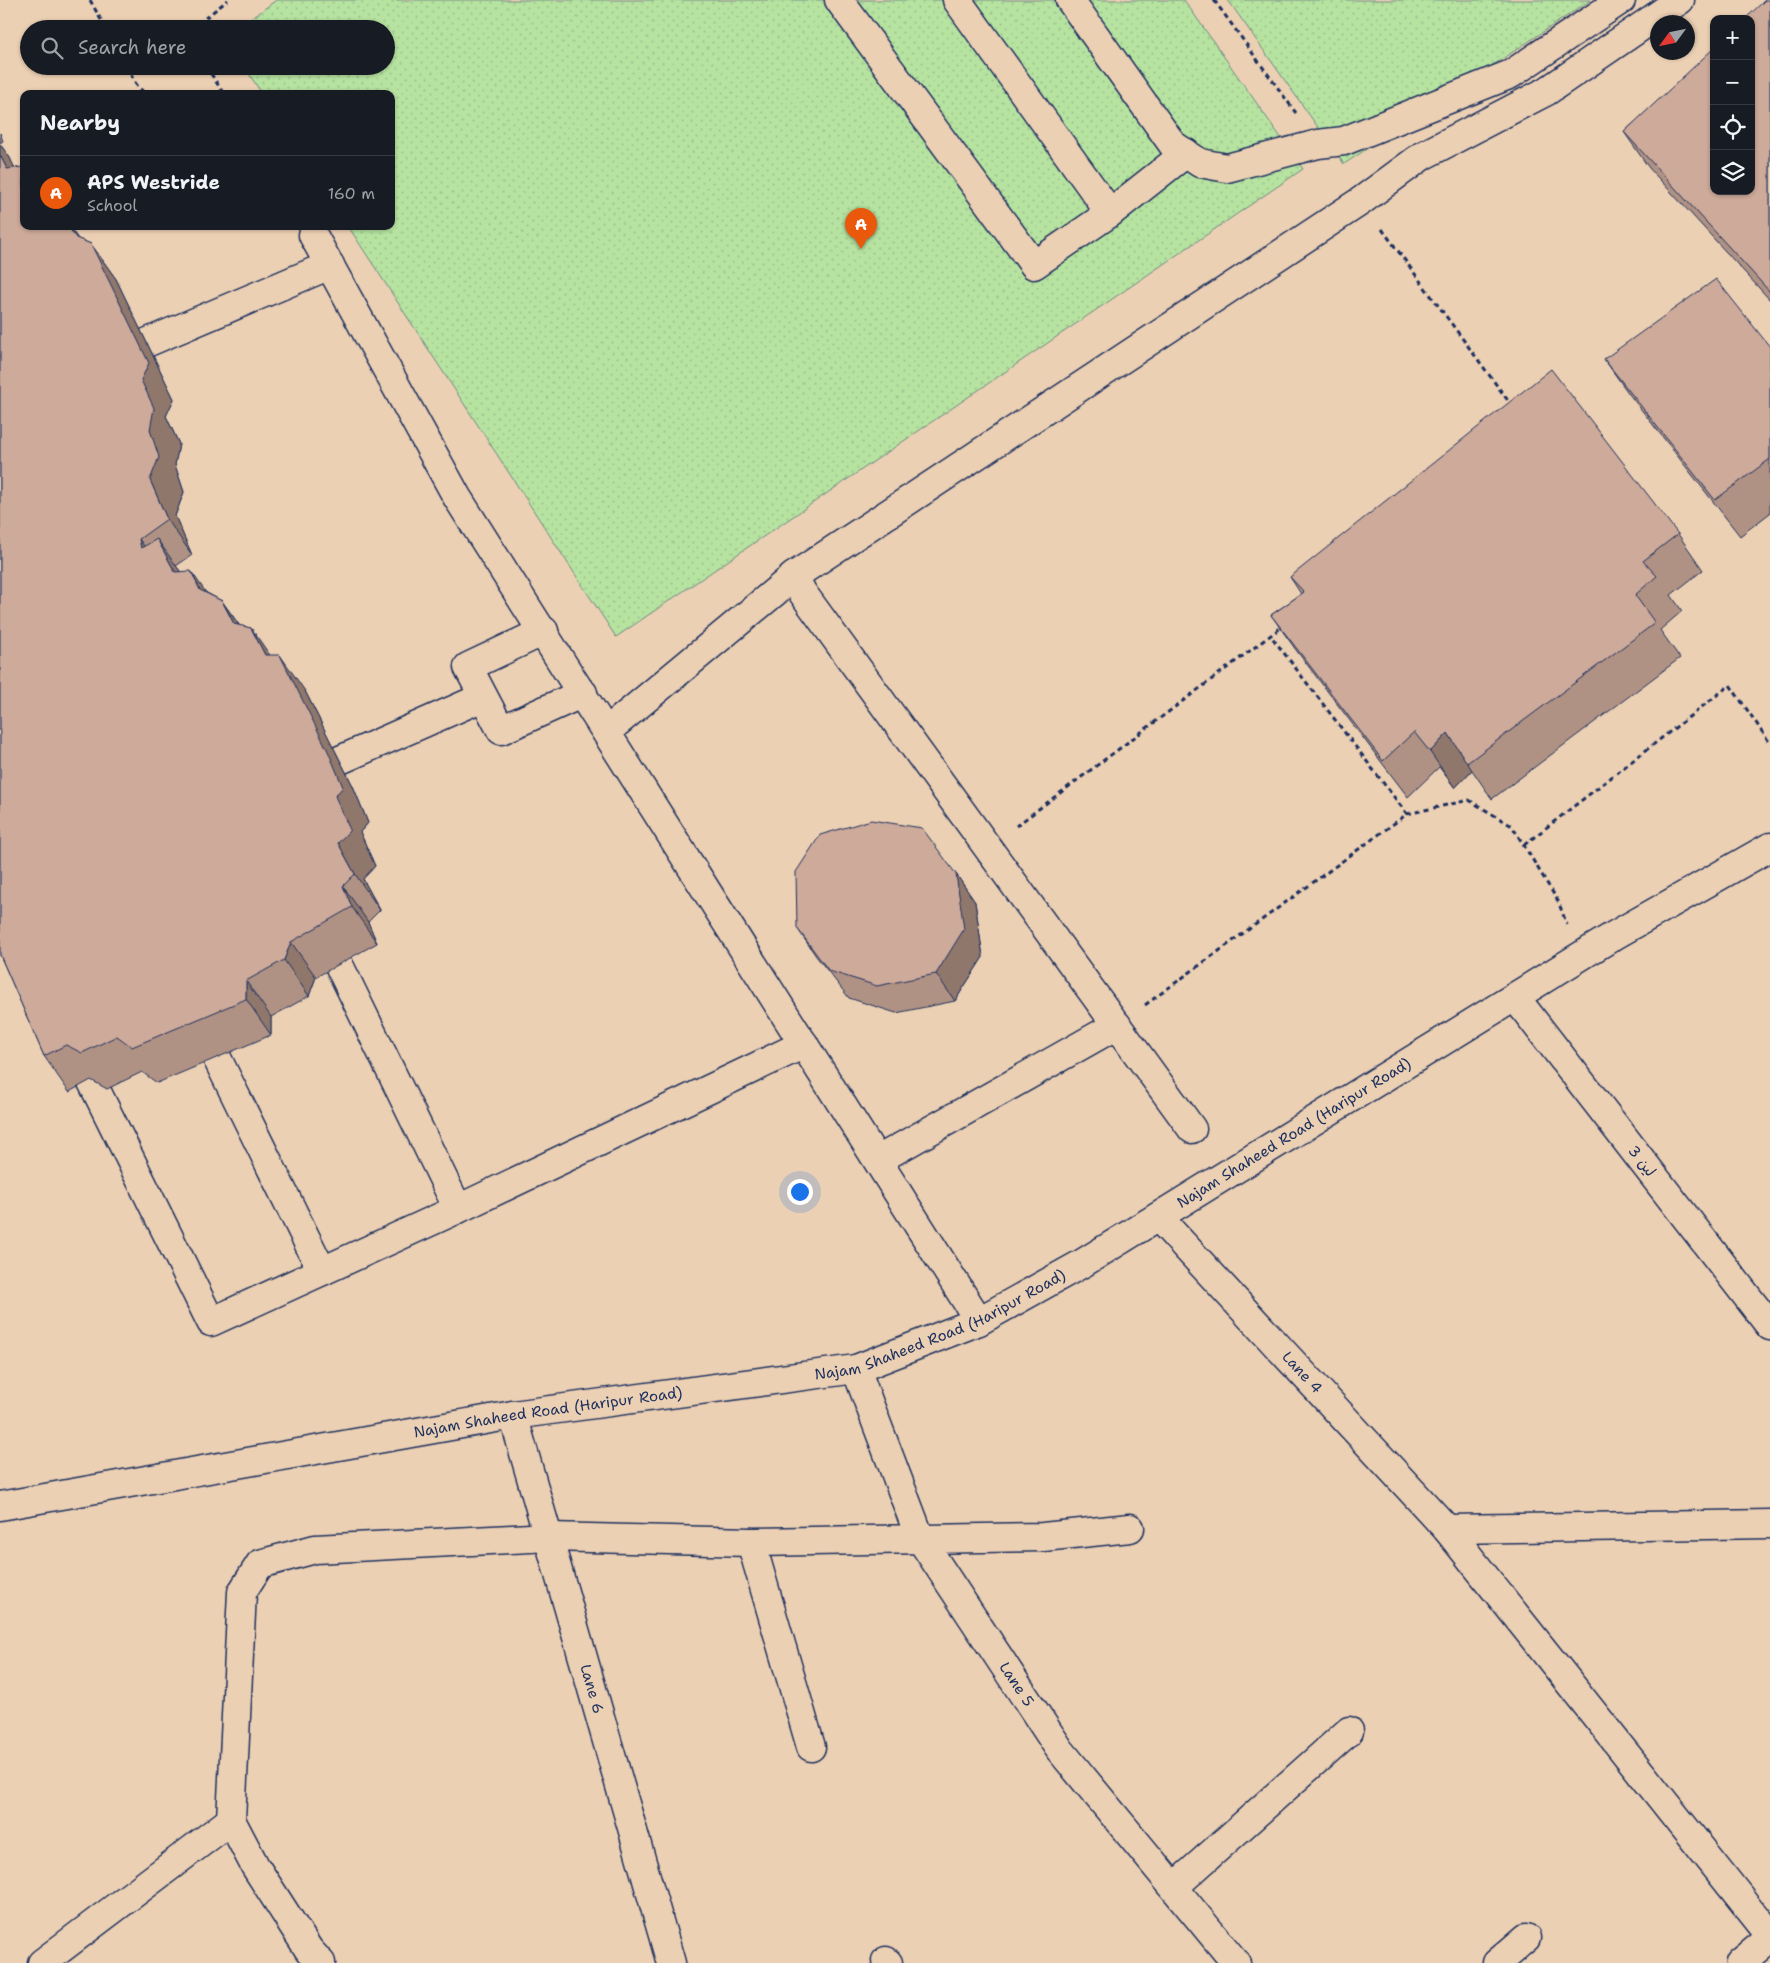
<!DOCTYPE html>
<html lang="en">
<head>
<meta charset="utf-8">
<style>
  :root { --surface:#171b24; --page:#20242c; --text:#f1f3f6; --muted:#9ea1a6; --line:#363941; --accent:#ea580c }
  body { margin:0; font-family:"Shantell Sans","Playpen Sans Arabic",sans-serif; background:var(--page); color:var(--text) }
  .controls { position:absolute; right:15px; top:15px; display:grid; overflow:hidden; border-radius:10px; box-shadow:0 1px 4px #0004 }
  .controls button { width:45px; height:45px; display:grid; place-items:center; padding:0; border:0; border-bottom:1px solid var(--line); background:var(--surface); color:var(--text); font:25px sans-serif }
  .compass { position:absolute; left:1650px; top:15px; width:45px; height:45px; border-radius:50%; background:var(--surface); box-shadow:0 1px 4px #0004; rotate:237deg }
  .you { position:absolute; left:799px; top:1191px; width:18px; height:18px; margin:-12px; border:4px solid #fff; border-radius:50%; background:#1a73e8; box-shadow:0 0 0 8px #1a73e833 }
  .badge { display:grid; place-items:center; width:32px; height:32px; border-radius:50%; background:var(--accent); color:#fff; font-size:16px; font-weight:700 }
  .pin { position:absolute; translate:-50% -41px; filter:drop-shadow(0 1px 2px #0008) }
  .pin::after { content:''; position:absolute; top:26px; width:18px; height:15px; background:inherit; clip-path:polygon(0 0,100% 0,50% 100%) }
  .list { margin:0; padding:0; list-style:none }
  h2 { display:flex; justify-content:space-between; align-items:center; height:65px; margin:0; padding:0 20px; font-size:21px }
  h2 small { font-size:16px; font-weight:400; color:var(--muted) }
  .list li { display:grid; grid-template-columns:32px 1fr auto; gap:15px; align-items:center; box-sizing:border-box; height:75px; padding:0 20px; border-top:1px solid var(--line) }
  .list b { display:block; font-size:19px; white-space:nowrap }
  .list p { margin:0; font-size:16px; white-space:nowrap; color:var(--muted) }
  .list em { font-size:16px; font-style:normal; color:var(--muted) }
  .icon { flex:none; width:28px; height:28px; fill:none; stroke:currentColor; stroke-width:2; stroke-linecap:round; stroke-linejoin:round }
  .map { position:relative; flex:none; width:1770px; height:1963px; overflow:hidden }
  .search { position:absolute; background:var(--surface); box-shadow:0 1px 4px #0004; left:20px; top:20px; width:375px; height:55px; display:flex; align-items:center; gap:12px; box-sizing:border-box; padding:0 18px; border-radius:28px; color:var(--muted); font-size:19px }
  .panel { position:absolute; background:var(--surface); box-shadow:0 1px 4px #0004; left:20px; top:90px; width:375px; height:140px; border-radius:10px }
  .map>svg:first-child { display:block }
</style>
</head>
<body>
<div class="map">
<svg width="1770" height="1963" viewBox="0 0 1770 1963">
  <defs>
    <pattern id="grass-dots" width="8" height="8" patternUnits="userSpaceOnUse" patternTransform="scale(1.25)"><rect width="8" height="8" fill="#b7e3a1"/><path d="M2 2h.1M6 6h.1" fill="none" stroke="#9dc38d" stroke-width="1.8" stroke-linecap="round"/></pattern>
  </defs>
  <rect width="100%" height="100%" fill="#ecd0b3"/>
  <filter id="ink" filterUnits="userSpaceOnUse"><feTurbulence type="fractalNoise" baseFrequency=".02" numOctaves="2"/><feDisplacementMap in="SourceGraphic" scale="10" xChannelSelector="R" yChannelSelector="G"/><feConvolveMatrix kernelMatrix="1 2 1 2 8 2 1 2 1" color-interpolation-filters="sRGB"/></filter>
  <g filter="url(#ink)">
    <g fill="url(#grass-dots)" stroke="#698980">
      <path d="M276 0H1184L1303 169 616 637 348 226H391V94H262L244 66H386V29H238Z"/>
      <path d="M1228 0H1591L1344 164Z"/>
    </g>
    <g fill="none" stroke-linecap="round" stroke-linejoin="round">
      <defs>
        <g id="minor">
          <path d="M839 0 1034 265 1110 213 957 0"/>
          <path d="M1070 0 1173 145 1200 163 1227 168 1318 144 1344 141 1511 74 1621 0"/>
          <path d="M1110 213 1186 153"/>
          <path d="M313 235 457 497 979 1321"/>
          <path d="M146 343 330 265"/>
          <path d="M794 576 802 592 1192 1129"/>
          <path d="M544 631 468 667 501 730 583 693"/>
          <path d="M607 731 794 576 1361 201 1422 156 1547 91 1680 0"/>
          <path d="M340 760 483 697"/>
          <path d="M339 965 458 1209"/>
          <path d="M1515 997 1770 1326"/>
          <path d="M217 1058 322 1271"/>
          <path d="M91 1080 211 1322 458 1209 804 1044"/>
          <path d="M878 1160 1117 1025"/>
          <path id="s1" d="M1158 1217 1447 1529 1770 1935"/>
          <path id="s2" d="M856 1369 920 1538 1060 1750 1236 1963"/>
          <path id="s3" d="M513 1415 671 1963"/>
          <path d="M1447 1529 1770 1524"/>
          <path d="M751 1542 811 1747"/>
          <path d="M1174 1887 1349 1731"/>
          <path d="M886 1961 888 1963"/>
          <path d="M42 1963 231 1820"/>
          <path d="M321 1963 309 1950 255 1866 231 1820 242 1592 260 1564 315 1549 549 1537 751 1542 1043 1537 1130 1528"/>
          <path d="M1497 1963 1526 1938"/>
          <path d="M1740 1963 1770 1938"/>
        </g>
        <g id="major">
          <path id="s4" d="M0 1506 513 1415 856 1369 979 1321 1083 1263 1615 935 1770 847"/>
        </g>
      </defs>
      <use href="#minor" stroke="#1b2f5e" stroke-width="31"/>
      <use href="#major" stroke="#1b2f5e" stroke-width="31"/>
      <g stroke="#1b2f5e" stroke-width="3" stroke-dasharray="5 4" stroke-linecap="butt">
        <path d="M90 0 106 29"/>
        <path d="M1214 0 1296 113"/>
        <path d="M191 29 228 0"/>
        <path d="M126 66 136 84 145 94"/>
        <path d="M206 66 224 94"/>
        <path d="M1382 229 1512 406"/>
        <path d="M1407 814 1469 800 1512 826 1558 901 1567 925"/>
        <path d="M1016 826 1283 626"/>
        <path d="M1524 845 1730 685 1770 743"/>
        <path d="M1145 1005 1407 814 1271 636"/>
      </g>
      <use href="#minor" stroke="#ecd0b3" stroke-width="28"/>
      <use href="#major" stroke="#ecd0b3" stroke-width="28"/>
    </g>
    <g fill="#b09284" stroke="#1b2f5e">
      <path d="M1770 0V300L1649 168 1624 132Z"/>
      <path d="M0 133 3 141 0 143Z"/>
      <path d="M0 144 10 158 14 168 24 226 78 239 91 244 116 279 174 399 166 416 179 444 175 465 184 492 175 516 192 555 176 566 180 571 207 593 222 601 240 626 251 628 269 655 305 691 353 786 368 823 360 832 375 866 363 879 380 910 368 922 377 943 316 977 309 996 271 1017V1035L157 1083 142 1072 107 1089 91 1080 69 1092 44 1056 0 955Z"/>
      <path d="M1770 347V513L1740 536 1629 394 1604 359Z"/>
      <path d="M1678 534 1703 570 1671 595 1682 611 1660 630 1680 658 1492 799 1472 770 1455 788 1439 767 1408 797 1296 650 1271 615 1301 594 1290 577Z"/>
      <path d="M956 874 975 902 983 957 955 1001 896 1013 849 998 816 956 797 928Z"/>
    </g>
    <g fill="#90776c" stroke="#1b2f5e">
      <path d="M0 144 10 158 24 188 7 169 0 155Z"/>
      <path d="M68 226H69L83 246 76 238Z"/>
      <path d="M91 244 116 279 174 399 166 416 179 444 175 465 184 492 175 516 192 555 167 519 150 480V430L141 380Z"/>
      <path d="M139 539 164 575 141 548Z"/>
      <path d="M157 539 182 574 175 572Z"/>
      <path d="M191 571 216 607 200 590Z"/>
      <path d="M222 601 247 637 234 624Z"/>
      <path d="M251 628 276 664 265 655Z"/>
      <path d="M280 655 305 691 353 786 368 823 360 832 375 866 363 879 380 910 355 874 338 843 335 796Z"/>
      <path d="M1448 733 1472 770 1455 788 1430 752Z"/>
      <path d="M956 874 975 902 983 957 955 1001 936 974Z"/>
      <path d="M343 886 368 922 377 943 352 907Z"/>
      <path d="M291 942 316 977 309 996 284 960Z"/>
      <path d="M246 981 271 1017V1035L246 999Z"/>
    </g>
    <g fill="#cdaa9a" stroke="#1b2f5e">
      <path d="M1765 0H1770V292L1624 132 1714 48V191H1751V19H1745Z"/>
      <path d="M0 155 7 169 22 167 24 169V226H68L76 238 91 244 149 363 141 380 154 408 150 430 159 457 150 480 167 519 139 539 141 548 157 539 175 572 191 571 200 590 222 601 234 624 251 628 265 655H280L328 751 343 787 335 796 350 830 338 843 355 874 343 886 352 907 291 942 284 960 246 981V999L132 1047 117 1036 82 1053 66 1045 44 1056 0 955Z"/>
      <path d="M1716 279 1770 347V459L1715 500 1604 359Z"/>
      <path d="M1551 369 1678 534 1643 561 1657 576 1635 595 1655 623 1467 763 1448 733 1430 752 1414 732 1383 761 1271 615 1304 592 1290 577Z"/>
      <path d="M871 820 922 828 956 874 964 929 936 974 877 986 829 971 797 928 796 872 820 835Z"/>
    </g>
  </g>
  <g text-anchor="middle" dominant-baseline="central" stroke-width="4" stroke-linejoin="round" paint-order="stroke">
    <g font-size="15" fill="#1b2f5e" stroke="#ecd0b3">
      <text stroke="none"><textPath href="#s4" startOffset="1366">Najam Shaheed Road (Haripur Road)</textPath></text>
      <text transform="translate(1642 1161) rotate(52)">لین 3</text>
      <text stroke="none"><textPath href="#s4" startOffset="961">Najam Shaheed Road (Haripur Road)</textPath></text>
      <text stroke="none"><textPath href="#s1" startOffset="212">Lane 4</textPath></text>
      <text stroke="none"><textPath href="#s4" startOffset="556">Najam Shaheed Road (Haripur Road)</textPath></text>
      <text stroke="none"><textPath href="#s2" startOffset="356">Lane 5</textPath></text>
      <text stroke="none"><textPath href="#s3" startOffset="285">Lane 6</textPath></text>
    </g>
  </g>
</svg>
<div class="controls">
<button>+</button>
<button>−</button>
<button><svg class="icon" aria-label="locate" viewBox="0 0 24 24"><circle cx="12" cy="12" r="6"/><path d="M12 2v4M12 18v4M2 12h4M18 12h4"/></svg></button>
<button><svg class="icon" aria-label="layers" viewBox="0 0 24 24"><path d="M12 4l9 5-9 5-9-5zM3 14l9 5 9-5"/></svg></button>
</div>
<svg class="compass" viewBox="-18 -18 36 36"><path d="M0-13l5 13h-10z" fill="#e53935"/><path d="M0 13l5-13h-10z" fill="#9ea1a6"/></svg>
<div class="you"></div>
<div class="pin badge" style="left:861px;top:249px">A</div>
<div class="search"><svg class="icon" aria-label="search" viewBox="0 0 24 24"><circle cx="10" cy="10" r="6"/><path d="M15 15l6 6"/></svg>Search here</div>
<section class="panel">
<h2>Nearby<small></small></h2>
<ul class="list">
<li><span class="badge">A</span><div><b>APS Westride</b><p>School</p></div><em>160 m</em></li>
</ul>
</section>
</div>
</body>
</html>
